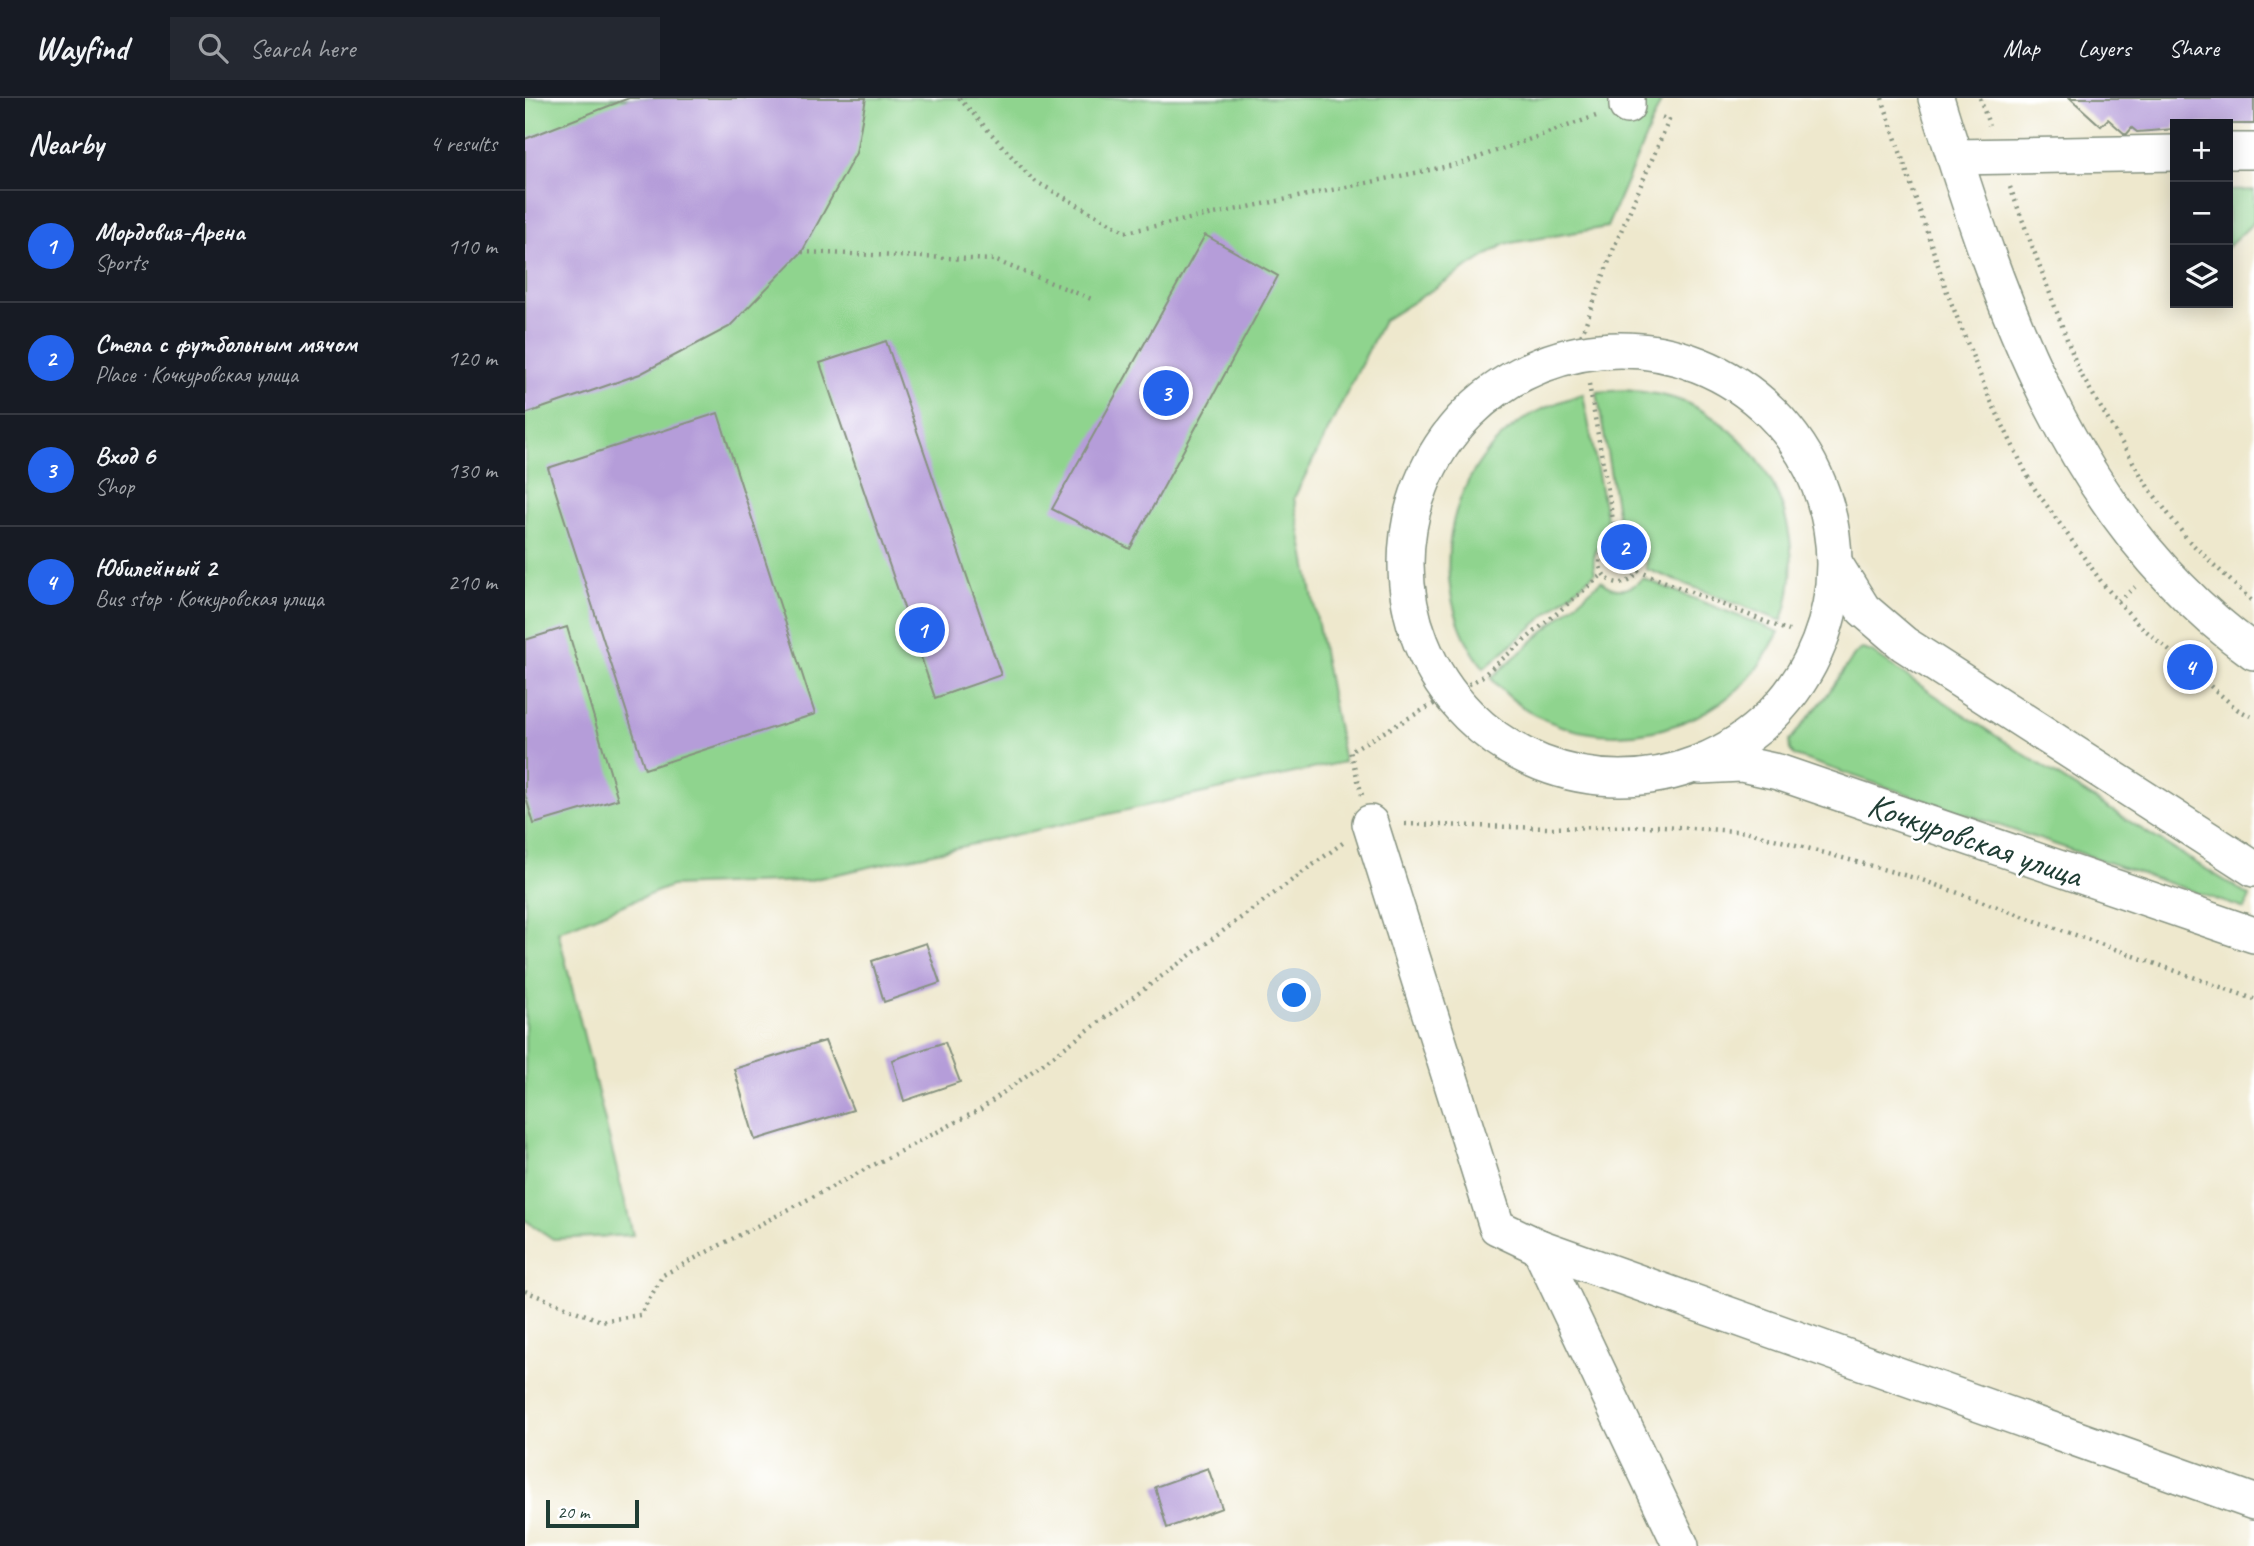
<!DOCTYPE html>
<html lang="en">
<head>
<meta charset="utf-8">
<style>
  :root { --surface:#171b24; --page:#242831; --text:#f1f3f6; --muted:#9ea1a6; --line:#363941; --accent:#2563eb }
  body { margin:0; font-family:Caveat,sans-serif; background:var(--page); color:var(--text) }
  .controls { position:absolute; right:21px; top:21px; display:grid; overflow:hidden; border-radius:0px; box-shadow:0 4px 18px #0003 }
  .controls button { width:63px; height:63px; display:grid; place-items:center; padding:0; border:0; border-bottom:2px solid var(--line); background:var(--surface); color:var(--text); font:35px sans-serif }
  .scale { position:absolute; left:21px; bottom:18px; width:93px; box-sizing:border-box; padding-left:7px; border:4px solid #1f3d34; border-top:0; font-size:19px; line-height:24px; white-space:nowrap; color:#1f3d34; -webkit-text-stroke:5px #fff; paint-order:stroke }
  .you { position:absolute; left:770px; top:898px; width:24px; height:24px; margin:-18px; border:5px solid #fff; border-radius:50%; background:#1a73e8; box-shadow:0 0 0 10px #1a73e833 }
  .badge { display:grid; place-items:center; width:46px; height:46px; border-radius:50%; background:var(--accent); color:#fff; font-size:23px; font-weight:700 }
  .pin { position:absolute; translate:-50% -50%; border:4px solid #fff; box-shadow:0 2px 7px #0006 }
  .list { margin:0; padding:0; list-style:none }
  h2 { display:flex; justify-content:space-between; align-items:center; height:91px; margin:0; padding:0 28px; font-size:30px }
  h2 small { font-size:23px; font-weight:400; color:var(--muted) }
  .list li { display:grid; grid-template-columns:46px 1fr auto; gap:21px; align-items:center; box-sizing:border-box; height:112px; padding:0 28px; border-top:2px solid var(--line) }
  .list b { display:block; font-size:26px; white-space:nowrap }
  .list p { margin:0; font-size:23px; white-space:nowrap; color:var(--muted) }
  .list em { font-size:23px; font-style:normal; color:var(--muted) }
  .icon { flex:none; width:38px; height:38px; fill:none; stroke:currentColor; stroke-width:2; stroke-linecap:round; stroke-linejoin:round }
  .map { position:relative; flex:none; width:1729px; height:1448px; overflow:hidden }
  header { display:flex; align-items:center; gap:42px; box-sizing:border-box; height:98px; padding:0 35px; background:var(--surface); border-bottom:2px solid var(--line) }
  header strong { font-size:33px }
  nav { display:flex; gap:38px; margin-inline-start:auto; font-size:24px }
  .search { width:490px; height:63px; background:var(--page); display:flex; align-items:center; gap:18px; box-sizing:border-box; padding:0 24px; border-radius:0px; color:var(--muted); font-size:26px }
  main { display:flex }
  aside { flex:1; background:var(--surface) }
  .map>svg:first-child { display:block }
</style>
</head>
<body>
<header>
<strong>Wayfind</strong>
<div class="search"><svg class="icon" aria-label="search" viewBox="0 0 24 24"><circle cx="10" cy="10" r="6"/><path d="M15 15l6 6"/></svg>Search here</div>
<nav><a>Map</a><a>Layers</a><a>Share</a></nav>
</header>
<main>
<aside>
<h2>Nearby<small>4 results</small></h2>
<ul class="list">
<li><span class="badge">1</span><div><b>Мордовия-Арена</b><p>Sports</p></div><em>110 m</em></li>
<li><span class="badge">2</span><div><b>Стела с футбольным мячом</b><p>Place · Кочкуровская улица</p></div><em>120 m</em></li>
<li><span class="badge">3</span><div><b>Вход 6</b><p>Shop</p></div><em>130 m</em></li>
<li><span class="badge">4</span><div><b>Юбилейный 2</b><p>Bus stop · Кочкуровская улица</p></div><em>210 m</em></li>
</ul>
</aside>
<div class="map">
<svg width="1729" height="1448" viewBox="0 0 1729 1448">
  <rect width="100%" height="100%" fill="#fff"/>
  <filter id="ink" filterUnits="userSpaceOnUse"><feTurbulence type="fractalNoise" baseFrequency=".0143" numOctaves="2"/><feDisplacementMap in="SourceGraphic" scale="14" xChannelSelector="R" yChannelSelector="G"/><feConvolveMatrix kernelMatrix="1 2 1 2 8 2 1 2 1" color-interpolation-filters="sRGB"/></filter>
  <filter id="wash" filterUnits="userSpaceOnUse"><feTurbulence type="fractalNoise" baseFrequency=".00686" numOctaves="4" result="noise"/><feDisplacementMap in="SourceGraphic" scale="28" xChannelSelector="R" yChannelSelector="G"/><feGaussianBlur stdDeviation="1.57" result="paint"/><feColorMatrix in="noise" values="0 0 0 0 0 0 0 0 0 0 0 0 0 0 0 0 0 1.4 0 .05"/><feComposite in="paint" operator="in"/></filter>
  <g filter="url(#wash)">
    <rect width="100%" height="100%" fill="#eee8cd"/>
    <g fill="#8fd48e" stroke="#578861" stroke-width="2">
      <path d="M0 0H1139L1137 1 1082 129 980 146 858 223 769 400 819 664 281 783 146 788 33 833 108 1137 28 1141 0 1122Z"/>
      <path d="M1729 92V124L1703 149V93Z"/>
      <path d="M1099 292C1122 294 1145 297 1166 307 1248 346 1286 438 1257 523L1121 471C1124 453 1113 441 1096 438L1072 294Z"/>
      <path d="M1058 296 1085 440C1071 447 1066 459 1070 475L959 570C898 493 917 370 1004 318 1021 308 1039 302 1058 296Z"/>
      <path d="M1117 480 1254 534C1242 555 1231 576 1213 591 1143 653 1028 655 966 580L1076 483C1089 495 1106 494 1117 480Z"/>
      <path d="M1337 551 1347 554C1470 640 1597 720 1725 798L1720 811 1270 658 1265 652 1264 643 1300 600 1330 556Z"/>
    </g>
    <g id="blocks">
      <g fill="#b59dd9">
        <path d="M104 0H341L331 55 277 154 204 229 115 276 0 316V41Z"/>
        <path d="M1545 0H1729V26H1650V31L1612 34 1607 30 1601 37 1583 21 1576 28Z"/>
        <path d="M680 137 753 178 605 451 527 411Z"/>
        <path d="M361 243 476 577 410 600 295 265Z"/>
        <path d="M193 315 290 616 120 671 23 370Z"/>
        <path d="M42 529 93 701 9 726 0 697V542Z"/>
        <path d="M401 845 415 885 359 904 347 863Z"/>
        <path d="M300 943 328 1012 230 1042 209 971Z"/>
        <path d="M420 944 435 984 379 1003 367 962Z"/>
        <path d="M683 1370 697 1410 642 1430 630 1389Z"/>
      </g>
    </g>
  </g>
  <g filter="url(#ink)">
    <use href="#blocks" fill-opacity="0" stroke="#869280" stroke-width="2"/>
    <g fill="none" stroke-linecap="round" stroke-linejoin="round">
      <defs>
        <g id="minor">
          <path d="M1411 0C1474 204 1547 424 1729 554"/>
          <path d="M1102 8V0"/>
          <path d="M1703 53H1729"/>
          <path d="M1430 59 1650 55"/>
          <circle cx="1095" cy="466" r="214"/>
          <path d="M1310 466 1338 511 1379 546 1729 771"/>
          <path d="M1175 668 1216 666 1253 674 1729 837"/>
          <path d="M845 725 972 1129 1014 1149 1156 1448"/>
          <path d="M1014 1149 1729 1404"/>
        </g>
      </defs>
      <use href="#minor" stroke="#869280" stroke-width="38"/>
      <g stroke="#869280" stroke-width="4.5" stroke-dasharray="2 5" stroke-linecap="butt">
        <path d="M434 0 508 82 601 134 934 66 1071 18"/>
        <path d="M1357 0 1422 194 1463 297 1507 387 1578 486 1612 525 1712 611 1729 620"/>
        <path d="M1455 0 1464 27"/>
        <path d="M1485 89 1554 273 1623 389 1663 442 1729 505"/>
        <path d="M277 154 469 162 569 202"/>
        <path d="M1049 257 1090 147 1144 22 1133 18"/>
        <path d="M1064 286 1092 445"/>
        <circle cx="1095" cy="465" r="20"/>
        <path d="M1113 473 1264 533"/>
        <path d="M1593 503 1610 489"/>
        <path d="M837 697 825 653 955 580 1078 476"/>
        <path d="M880 726 1022 730 1138 728 1224 734 1397 782 1729 901"/>
        <path d="M0 1193 76 1223 115 1217 138 1177 456 1011 819 744"/>
      </g>
      <use href="#minor" stroke="#fff" stroke-width="35"/>
    </g>
  </g>
  <g text-anchor="middle" dominant-baseline="central" stroke-width="5" stroke-linejoin="round" paint-order="stroke">
    <g font-size="35" fill="#1f3d34" stroke="#fff">
      <text transform="translate(1450 742) rotate(19)">Кочкуровская улица</text>
    </g>
  </g>
</svg>
<div class="controls">
<button>+</button>
<button>−</button>
<button><svg class="icon" aria-label="layers" viewBox="0 0 24 24"><path d="M12 4l9 5-9 5-9-5zM3 14l9 5 9-5"/></svg></button>
</div>
<div class="scale">20 m</div>
<div class="you"></div>
<div class="pin badge" style="left:397px;top:532px">1</div>
<div class="pin badge" style="left:1099px;top:449px">2</div>
<div class="pin badge" style="left:641px;top:295px">3</div>
<div class="pin badge" style="left:1665px;top:569px">4</div>
</div>
</main>
</body>
</html>
